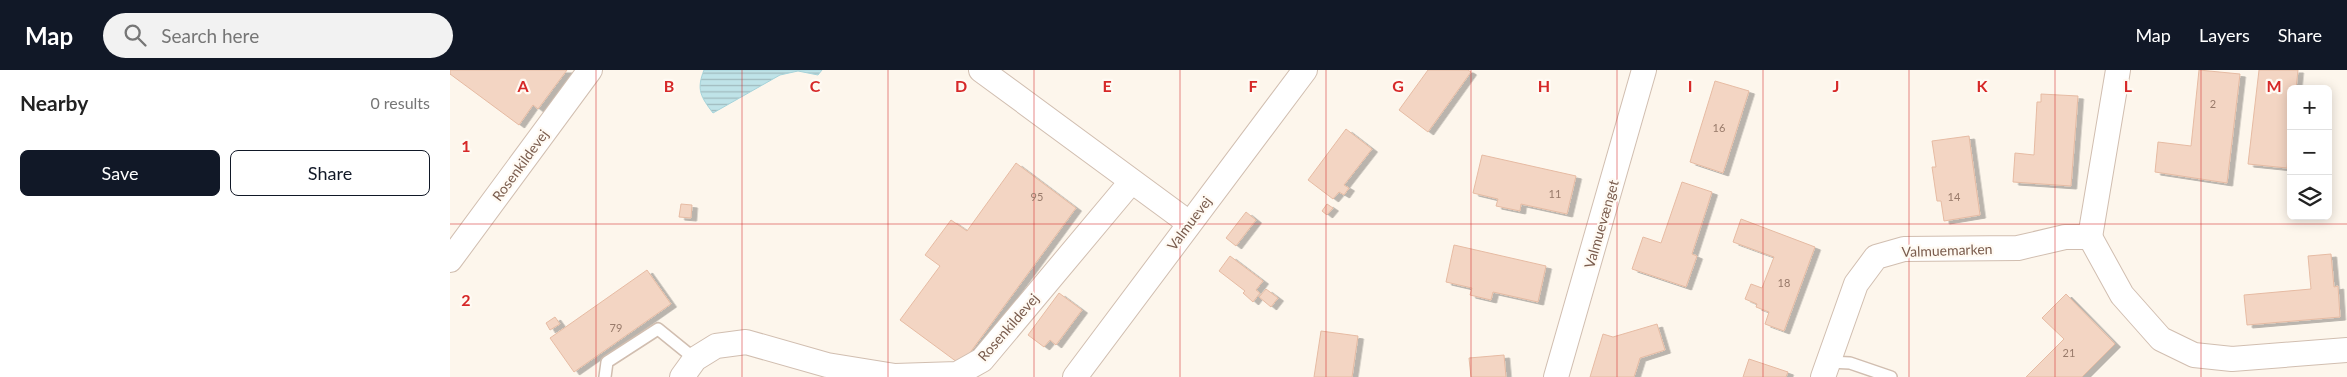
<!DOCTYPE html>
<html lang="en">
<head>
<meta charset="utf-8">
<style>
  :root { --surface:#fff; --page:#f2f2f2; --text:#222; --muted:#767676; --line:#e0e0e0; --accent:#111827 }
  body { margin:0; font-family:Lato,sans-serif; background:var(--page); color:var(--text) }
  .controls { position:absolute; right:15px; top:15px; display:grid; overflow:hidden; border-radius:8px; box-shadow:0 2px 12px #0003 }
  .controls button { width:45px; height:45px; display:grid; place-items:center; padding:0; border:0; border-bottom:1px solid var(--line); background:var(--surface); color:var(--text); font:25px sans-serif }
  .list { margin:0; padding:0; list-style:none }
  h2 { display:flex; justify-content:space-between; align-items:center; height:65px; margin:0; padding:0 20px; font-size:21px }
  h2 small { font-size:16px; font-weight:400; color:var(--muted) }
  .actions { display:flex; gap:10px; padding:15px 20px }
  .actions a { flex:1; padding:11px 0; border:1px solid var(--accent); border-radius:8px; text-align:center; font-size:18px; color:var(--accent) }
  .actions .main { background:var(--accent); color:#fff }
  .icon { flex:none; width:28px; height:28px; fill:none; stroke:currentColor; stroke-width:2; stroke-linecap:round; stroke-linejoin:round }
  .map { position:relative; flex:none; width:1897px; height:307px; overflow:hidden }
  header { display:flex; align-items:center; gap:30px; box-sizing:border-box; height:70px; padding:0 25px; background:var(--accent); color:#fff }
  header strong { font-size:24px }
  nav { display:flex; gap:28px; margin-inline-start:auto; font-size:18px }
  .search { width:350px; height:45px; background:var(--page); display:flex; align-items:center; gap:12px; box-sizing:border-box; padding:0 18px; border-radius:28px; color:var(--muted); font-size:19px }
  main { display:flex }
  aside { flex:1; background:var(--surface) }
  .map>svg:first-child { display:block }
</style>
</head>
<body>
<header>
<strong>Map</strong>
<div class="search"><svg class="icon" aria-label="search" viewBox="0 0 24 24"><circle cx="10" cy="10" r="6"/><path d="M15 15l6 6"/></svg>Search here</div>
<nav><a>Map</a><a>Layers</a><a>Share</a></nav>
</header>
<main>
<aside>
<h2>Nearby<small>0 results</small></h2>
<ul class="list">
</ul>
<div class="actions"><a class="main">Save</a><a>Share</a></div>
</aside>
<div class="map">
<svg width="1897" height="307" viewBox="0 0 1897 307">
  <defs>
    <pattern id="water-rules" width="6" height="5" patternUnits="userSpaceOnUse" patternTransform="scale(1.25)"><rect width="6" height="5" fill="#bfe3e8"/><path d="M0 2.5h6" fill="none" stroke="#a0bbbe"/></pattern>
    <filter id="shadow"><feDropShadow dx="5.5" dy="3" stdDeviation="0" flood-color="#0004"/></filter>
  </defs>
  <rect width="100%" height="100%" fill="#fdf6ec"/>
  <path fill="url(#water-rules)" stroke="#a5d3da" d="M254 0H372L368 5 348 1 330 5 263 43C251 27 246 20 254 0Z"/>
  <g fill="#f3d5c3" stroke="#e6bba3" filter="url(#shadow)">
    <path d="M0 0H117L88 39 83 35 69 55 0 4Z"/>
    <path d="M978 0H1018L1021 2 978 62 949 40Z"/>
    <path d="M1749 0 1790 4 1777 113 1705 102 1708 72 1741 76Z"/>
    <path d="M1809 0H1848L1846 19H1841V85H1838L1837 98 1798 94Z"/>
    <path d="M1265 11 1299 21 1273 103 1240 92Z"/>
    <path d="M1591 24 1628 26 1621 116 1563 112 1565 83 1584 85 1587 32H1591Z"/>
    <path d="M896 59 922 79 894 115 899 118 894 125 889 122 883 129 858 110Z"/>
    <path d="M1519 66 1530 145 1494 151 1491 131H1487L1482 97H1486L1482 71Z"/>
    <path d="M1032 85 1126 106 1117 144 1071 134 1070 141 1046 136 1048 129 1023 123Z"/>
    <path d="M566 93 626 138 511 295 450 250 490 196 475 185 501 150 517 161Z"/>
    <path d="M1232 112 1262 122 1242 184 1247 186 1236 217 1182 199 1193 167 1211 173Z"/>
    <path d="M231 134 242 135 241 148 229 147Z"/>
    <path d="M877 134 883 138 877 145 872 141Z"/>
    <path d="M796 142 806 150 786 176 776 168Z"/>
    <path d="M1291 149 1365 177 1334 261 1315 254 1319 242 1306 237 1307 234 1295 229 1301 214 1312 218 1324 187 1283 172Z"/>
    <path d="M1004 175 1096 196 1088 232 1043 222 1041 230 1020 225 1022 218 996 212Z"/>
    <path d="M1881 184 1884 217 1888 216 1890 247 1797 255 1794 225 1861 219 1858 186Z"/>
    <path d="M780 186 813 211 806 220 810 223 803 232 793 223 795 221 769 201Z"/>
    <path d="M197 200 221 234 124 302 100 268Z"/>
    <path d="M816 219 828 228 821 237 809 227Z"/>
    <path d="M609 223 632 240 606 275 600 270 594 277 578 265Z"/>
    <path d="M1616 224 1665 274 1632 307H1576L1614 269 1592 248Z"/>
    <path d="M105 247 110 254 100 260 96 253Z"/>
    <path d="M1207 254 1215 280 1190 288 1184 307H1140L1153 264 1163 267Z"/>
    <path d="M871 261 908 266 902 307H864Z"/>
    <path d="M1054 285 1056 307H1021L1019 288Z"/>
    <path d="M1299 289 1338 302 1336 307H1293Z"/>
  </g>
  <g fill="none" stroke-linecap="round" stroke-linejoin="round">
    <defs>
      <g id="lane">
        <path d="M1379 292 1400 293 1441 307"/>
        <path d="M155 307 157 292 208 259 245 289"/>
      </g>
      <g id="street">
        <path d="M531 0 739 153"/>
        <path d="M1640 167 1672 225 1711 269 1744 285 1782 289 1897 280"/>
        <path d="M0 190 140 0"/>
        <path d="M232 307 245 289 266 276 296 272 377 295 445 306 507 304 532 290 681 112"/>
        <path d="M625 307 855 0"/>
        <path d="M1106 307 1194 0"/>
        <path d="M1373 307 1406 214 1426 187 1454 179 1568 178 1615 167H1640L1668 0"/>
      </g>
    </defs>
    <use href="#lane" stroke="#d1beb0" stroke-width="14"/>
    <use href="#street" stroke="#d1beb0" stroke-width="26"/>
    <use href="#lane" stroke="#fff" stroke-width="11"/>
    <use href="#street" stroke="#fff" stroke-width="24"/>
  </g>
  <path fill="none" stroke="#d62828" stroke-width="1" stroke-opacity="0.55" d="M146 0V307M292 0V307M438 0V307M584 0V307M730 0V307M876 0V307M1021 0V307M1167 0V307M1313 0V307M1459 0V307M1605 0V307M1751 0V307M0 154H1897"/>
  <g text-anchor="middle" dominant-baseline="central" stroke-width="4.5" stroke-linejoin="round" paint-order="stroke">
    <g font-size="11" fill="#987a6a">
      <text x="1763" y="33">2</text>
      <text x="1269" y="57">16</text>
      <text x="1105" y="123">11</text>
      <text x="587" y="126">95</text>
      <text x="1504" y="126">14</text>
      <text x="1334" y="212">18</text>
      <text x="166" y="257">79</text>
      <text x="1619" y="282">21</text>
    </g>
    <g font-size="14" fill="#7a5c4d" stroke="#fffaf3">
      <text transform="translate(70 95) rotate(-54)">Rosenkildevej</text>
      <text transform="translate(739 153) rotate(-53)">Valmuevej</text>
      <text transform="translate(1151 154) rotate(-74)">Valmuevænget</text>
      <text transform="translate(1497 180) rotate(-2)">Valmuemarken</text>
      <text transform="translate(558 257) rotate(-49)">Rosenkildevej</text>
    </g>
  </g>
  <g font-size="16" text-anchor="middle" font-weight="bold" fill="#d62828" stroke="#fffaf3" stroke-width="4.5" stroke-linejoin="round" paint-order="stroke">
    <text x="73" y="22">A</text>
    <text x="219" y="22">B</text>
    <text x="365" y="22">C</text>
    <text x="511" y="22">D</text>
    <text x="657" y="22">E</text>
    <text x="803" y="22">F</text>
    <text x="948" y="22">G</text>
    <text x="1094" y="22">H</text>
    <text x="1240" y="22">I</text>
    <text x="1386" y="22">J</text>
    <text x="1532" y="22">K</text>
    <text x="1678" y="22">L</text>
    <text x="1824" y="22">M</text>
    <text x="16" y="82">1</text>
    <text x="16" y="236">2</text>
  </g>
</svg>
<div class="controls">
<button>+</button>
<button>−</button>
<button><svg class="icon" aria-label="layers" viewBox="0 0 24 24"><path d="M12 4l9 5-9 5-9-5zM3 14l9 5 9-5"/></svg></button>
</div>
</div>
</main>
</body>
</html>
